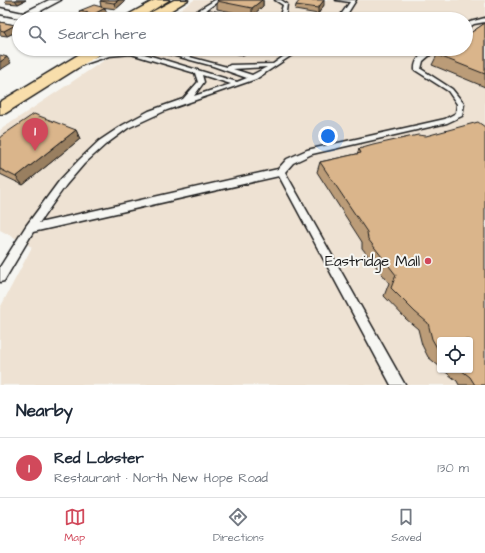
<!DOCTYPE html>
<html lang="en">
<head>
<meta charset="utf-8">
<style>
  :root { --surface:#fff; --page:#f6f6f7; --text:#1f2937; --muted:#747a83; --line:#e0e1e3; --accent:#d1495b }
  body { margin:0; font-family:"Architects Daughter",sans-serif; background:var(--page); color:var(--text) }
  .controls { position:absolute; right:12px; bottom:12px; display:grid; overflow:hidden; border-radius:4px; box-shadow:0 1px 3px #0004 }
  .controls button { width:36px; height:36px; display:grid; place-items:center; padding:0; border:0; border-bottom:1px solid var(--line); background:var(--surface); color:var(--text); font:20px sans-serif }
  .you { position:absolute; left:328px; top:136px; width:14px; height:14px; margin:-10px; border:3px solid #fff; border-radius:50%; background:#1a73e8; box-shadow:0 0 0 6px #1a73e833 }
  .badge { display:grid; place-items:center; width:26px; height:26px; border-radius:50%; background:var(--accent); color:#fff; font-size:13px; font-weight:700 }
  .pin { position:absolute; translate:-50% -33px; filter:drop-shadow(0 1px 2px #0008) }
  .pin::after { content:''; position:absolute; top:21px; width:14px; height:12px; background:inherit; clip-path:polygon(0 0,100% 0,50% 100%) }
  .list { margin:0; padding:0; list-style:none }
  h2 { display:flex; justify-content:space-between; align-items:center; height:52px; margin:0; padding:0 16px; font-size:17px }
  h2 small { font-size:13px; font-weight:400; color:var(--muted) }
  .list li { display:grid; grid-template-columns:26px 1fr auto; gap:12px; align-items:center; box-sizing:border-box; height:60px; padding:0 16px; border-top:1px solid var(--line) }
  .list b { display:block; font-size:15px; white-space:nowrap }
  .list p { margin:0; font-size:13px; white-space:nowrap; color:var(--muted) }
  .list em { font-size:13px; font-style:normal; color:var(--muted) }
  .icon { flex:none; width:22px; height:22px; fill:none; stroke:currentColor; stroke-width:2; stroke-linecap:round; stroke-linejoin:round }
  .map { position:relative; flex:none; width:485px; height:385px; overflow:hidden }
  .search { position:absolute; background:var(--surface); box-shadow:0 1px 3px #0004; left:12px; right:12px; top:12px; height:44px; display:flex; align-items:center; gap:10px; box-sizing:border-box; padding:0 14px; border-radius:22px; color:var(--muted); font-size:15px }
  .sheet { height:112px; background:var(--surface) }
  nav { display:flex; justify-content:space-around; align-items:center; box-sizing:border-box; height:56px; border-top:1px solid var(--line); background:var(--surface); font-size:11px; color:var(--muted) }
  nav a { display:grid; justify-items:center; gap:2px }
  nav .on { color:var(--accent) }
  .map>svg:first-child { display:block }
</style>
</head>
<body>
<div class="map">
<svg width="485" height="385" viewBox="0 0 485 385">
  <rect width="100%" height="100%" fill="#f6f6f2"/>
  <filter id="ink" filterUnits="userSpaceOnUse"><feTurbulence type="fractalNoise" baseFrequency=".025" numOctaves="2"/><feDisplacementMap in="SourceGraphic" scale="8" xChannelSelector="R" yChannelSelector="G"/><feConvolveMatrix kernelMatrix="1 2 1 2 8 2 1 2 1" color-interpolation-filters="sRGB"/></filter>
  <g filter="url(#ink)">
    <path fill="#eee2d3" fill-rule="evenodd" d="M194 0H485V385H0V308L32 247 0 230V130L121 49H466V19H166ZM440 340H470V370H440Z"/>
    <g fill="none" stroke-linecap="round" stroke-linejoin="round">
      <defs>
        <g id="lane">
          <path d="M215 0H220L206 10 246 19H236L202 12 190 19H184Z"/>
          <path d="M275 0H281L287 4 285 19H279L283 5Z"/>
          <path d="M336 0H356L344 19H338L350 2Z"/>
          <path d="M485 18V22L474 24 466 29V25L470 22Z"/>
          <path d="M119 49H128L237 82 247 78 213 66 150 49H160L227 67 230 65 273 64 294 49H301L256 79 167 110 128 128 105 145 84 164 66 185 39 223 278 169 287 159 307 150 445 119 456 113 457 104 448 91 415 70C414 58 426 49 437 49L423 61 421 69 452 89 464 104 462 116 447 123 312 154 293 163 285 172 405 385H391L279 176 33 232 4 281 0 282V267L26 226 60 180 79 160 99 141 123 125 149 111 183 99 198 82 195 73 131 54 109 56 82 65 79 63 106 53 124 51ZM267 67 252 75 233 69ZM202 75 231 84 194 96 204 82Z"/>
          <path d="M223 49 242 50 258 49 242 54Z"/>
        </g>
        <path id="street" d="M49 0H61L33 15 42 17 43 19H24L0 14V8L23 13Z"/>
        <g id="primary">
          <path d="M155 0H169L139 19H124L126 16Z"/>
          <path d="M174 0H188L157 19H147L146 17 148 14Z"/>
          <path d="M88 49H105L103 52 6 113 0 114V102Z"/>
        </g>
      </defs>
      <use href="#lane" stroke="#1c1c1c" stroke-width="3"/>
      <use href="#street" stroke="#1c1c1c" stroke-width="3"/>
      <use href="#primary" stroke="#1c1c1c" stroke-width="3"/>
      <use href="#lane" fill="#f6f6f2" fill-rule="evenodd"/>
      <use href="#street" fill="#f6f6f2" fill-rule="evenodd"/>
      <use href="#primary" fill="#f8deab" fill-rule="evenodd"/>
    </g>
    <g fill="#bb9c78" stroke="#1c1c1c">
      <path d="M5 0H26L18 4 6 3Z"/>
      <path d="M102 0H124V2L116 9 101 7 100 1Z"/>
      <path d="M218 0H263V6L252 16 217 9V1Z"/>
      <path d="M296 5H324L318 14 295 10Z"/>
      <path d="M79 11 107 13 97 19H92L81 17Z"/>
      <path d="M0 22 15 25 18 31 7 36 0 35Z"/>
      <path d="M485 22V87L432 65 437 55 484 24Z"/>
      <path d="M76 130 80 139 23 185 0 174V137Z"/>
      <path d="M359 149 485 385H459L457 381 443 370H470L440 340V367L428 357 422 345 418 329 406 319 384 296 389 283 362 248V242L317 172 320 162 357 154Z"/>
    </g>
    <g fill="#997f61" stroke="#1c1c1c">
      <path d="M15 0H26L18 4Z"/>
      <path d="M119 0H124V2L116 9 114 3Z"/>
      <path d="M262 0H263V6L252 16V8Z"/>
      <path d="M324 0V5L318 14V8Z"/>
      <path d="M105 8 107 13 97 19H95L94 14Z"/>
      <path d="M15 25 18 31 7 36 4 31Z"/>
      <path d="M7 57 11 63 0 70V62Z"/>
      <path d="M76 130 80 139 23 185 16 177Z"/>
    </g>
    <g fill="#dab58b" stroke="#1c1c1c">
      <path d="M102 0H119L114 3 100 1Z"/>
      <path d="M218 0H262L252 8 217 1Z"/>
      <path d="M300 0H324L318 8 296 5Z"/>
      <path d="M94 5 105 8 94 14 79 11Z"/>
      <path d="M0 22 15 25 4 31 0 30Z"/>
      <path d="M485 23V74L437 55 446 49H466V36Z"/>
      <path d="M0 55 7 57 0 62Z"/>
      <path d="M34 114 76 130 16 177 0 169V137Z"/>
      <path d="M478 122 485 127V385H475L470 377 461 370H470V340H440V353L432 339 428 323 415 312 391 288 396 275 368 239 367 232 320 162 361 153 359 149 373 145 418 135 426 136Z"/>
    </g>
  </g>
  <circle fill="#d1495b" stroke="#f6f6f2" stroke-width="1.5" cx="428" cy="261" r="4"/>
  <g text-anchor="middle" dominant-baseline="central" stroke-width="4" stroke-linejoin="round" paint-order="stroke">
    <g font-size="15" fill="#1c1c1c" stroke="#f6f6f2" text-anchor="end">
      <text x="420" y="261">Eastridge Mall</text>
    </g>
  </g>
</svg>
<div class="controls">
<button><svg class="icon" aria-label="locate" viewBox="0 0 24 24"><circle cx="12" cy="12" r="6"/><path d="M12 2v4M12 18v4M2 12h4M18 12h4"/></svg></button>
</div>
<div class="you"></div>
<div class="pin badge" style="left:35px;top:151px">1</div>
<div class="search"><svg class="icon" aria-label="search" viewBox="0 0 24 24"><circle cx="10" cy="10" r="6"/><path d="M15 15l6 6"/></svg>Search here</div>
</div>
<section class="sheet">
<h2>Nearby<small></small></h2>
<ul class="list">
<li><span class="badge">1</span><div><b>Red Lobster</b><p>Restaurant · North New Hope Road</p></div><em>130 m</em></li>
</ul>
</section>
<nav>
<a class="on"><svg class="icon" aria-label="map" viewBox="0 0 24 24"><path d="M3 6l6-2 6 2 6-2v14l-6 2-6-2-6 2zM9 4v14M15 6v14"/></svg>Map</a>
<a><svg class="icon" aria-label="directions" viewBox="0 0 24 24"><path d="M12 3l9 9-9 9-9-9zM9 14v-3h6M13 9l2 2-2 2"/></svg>Directions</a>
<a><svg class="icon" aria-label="saved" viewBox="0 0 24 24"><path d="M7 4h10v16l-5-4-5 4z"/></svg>Saved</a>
</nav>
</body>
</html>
